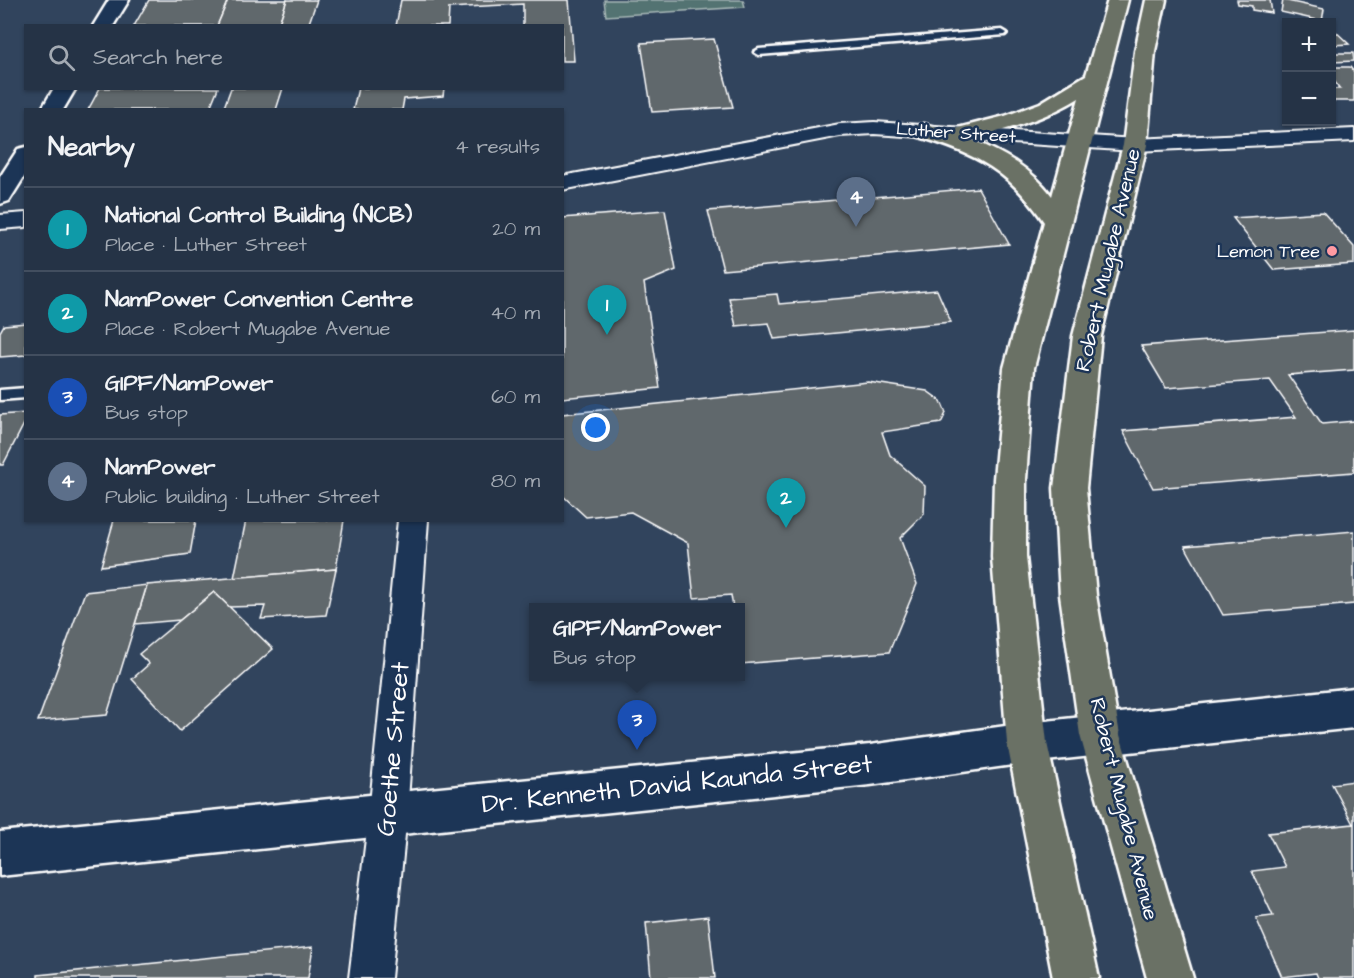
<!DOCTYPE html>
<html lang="en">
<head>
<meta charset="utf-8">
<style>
  :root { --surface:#253346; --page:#2d3b4d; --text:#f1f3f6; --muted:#a3aab3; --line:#424e5f; --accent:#ff9aa2 }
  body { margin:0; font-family:"Architects Daughter",sans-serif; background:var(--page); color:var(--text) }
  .controls { position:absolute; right:18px; top:18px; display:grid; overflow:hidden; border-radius:0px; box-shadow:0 2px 4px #0004 }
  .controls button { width:54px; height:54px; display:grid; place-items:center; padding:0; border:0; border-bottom:2px solid var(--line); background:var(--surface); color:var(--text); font:30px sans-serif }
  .you { position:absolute; left:596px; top:428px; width:21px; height:21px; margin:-15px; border:4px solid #fff; border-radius:50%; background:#1a73e8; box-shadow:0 0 0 9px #1a73e833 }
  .badge { display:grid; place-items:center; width:39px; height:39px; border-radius:50%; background:var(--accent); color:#fff; font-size:20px; font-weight:700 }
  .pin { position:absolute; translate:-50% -50px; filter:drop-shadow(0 2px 3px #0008) }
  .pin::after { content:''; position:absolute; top:32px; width:21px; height:18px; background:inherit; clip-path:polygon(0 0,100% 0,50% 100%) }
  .popup { position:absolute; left:529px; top:603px; width:216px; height:78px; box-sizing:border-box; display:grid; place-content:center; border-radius:0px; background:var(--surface); filter:drop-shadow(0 2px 4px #0005); font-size:20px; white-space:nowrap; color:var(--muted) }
  .popup b { font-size:22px; color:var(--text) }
  .popup::after { content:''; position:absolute; left:50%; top:100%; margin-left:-12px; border:12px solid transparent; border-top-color:var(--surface) }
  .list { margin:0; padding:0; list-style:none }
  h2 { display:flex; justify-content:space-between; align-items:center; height:78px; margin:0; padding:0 24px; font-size:26px }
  h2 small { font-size:20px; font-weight:400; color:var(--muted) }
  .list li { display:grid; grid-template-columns:39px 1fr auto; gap:18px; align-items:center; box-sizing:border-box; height:84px; padding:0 24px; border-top:2px solid var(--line) }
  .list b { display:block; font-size:22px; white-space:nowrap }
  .list p { margin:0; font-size:20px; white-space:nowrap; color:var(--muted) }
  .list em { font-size:20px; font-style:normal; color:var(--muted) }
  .icon { flex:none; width:33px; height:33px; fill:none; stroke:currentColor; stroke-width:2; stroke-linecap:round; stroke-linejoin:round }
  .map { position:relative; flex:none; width:1354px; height:978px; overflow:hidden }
  .search { position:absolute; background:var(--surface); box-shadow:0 2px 4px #0004; left:24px; top:24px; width:540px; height:66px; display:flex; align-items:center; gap:15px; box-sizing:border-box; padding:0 21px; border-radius:0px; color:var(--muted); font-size:22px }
  .panel { position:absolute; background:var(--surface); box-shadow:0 2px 4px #0004; left:24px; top:108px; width:540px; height:414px; border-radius:0px }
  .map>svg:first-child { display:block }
</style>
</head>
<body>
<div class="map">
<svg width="1354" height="978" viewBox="0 0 1354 978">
  <rect width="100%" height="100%" fill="#31445d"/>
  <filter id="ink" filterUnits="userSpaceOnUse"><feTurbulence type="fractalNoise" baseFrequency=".0167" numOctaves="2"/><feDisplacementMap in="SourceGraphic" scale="12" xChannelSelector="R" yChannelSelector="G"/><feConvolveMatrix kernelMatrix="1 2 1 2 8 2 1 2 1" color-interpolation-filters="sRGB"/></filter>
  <g filter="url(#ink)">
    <path fill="#537372" stroke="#a9b9b8" stroke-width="1.5" d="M604 0H743L745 7 606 16Z"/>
    <g fill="#61676c" stroke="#fff" stroke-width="1.5">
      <path d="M149 0H228L217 26H134Z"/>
      <path d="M228 0H287L278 26H217Z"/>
      <path d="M287 0H317L308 26H278Z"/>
      <path d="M401 0H569L574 61H562V26H523V4L449 8 448 26H396Z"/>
      <path d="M1237 0H1270L1272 13 1252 10V6L1238 4Z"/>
      <path d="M1283 0 1324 9 1322 21 1281 12Z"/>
      <path d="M1332 28 1349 44 1332 45Z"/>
      <path d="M714 39 733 107 652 112 641 43Z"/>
      <path d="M1332 53H1353L1354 61 1332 62Z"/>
      <path d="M1332 67H1350L1354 72V101H1334L1332 97V89H1340L1332 78Z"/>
      <path d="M100 88H218L209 110H88Z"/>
      <path d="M231 88H283L276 110H223Z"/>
      <path d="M358 88H444L443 96 404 99 402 110H353Z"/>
      <path d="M978 188 1009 244 723 270 708 211Z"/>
      <path d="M665 210 676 270 644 283 660 388 562 398V218Z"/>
      <path d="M1323 212 1354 247V264L1274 270 1233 218Z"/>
      <path d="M937 290 951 322 774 339 769 323 736 326 729 298 777 294 779 304Z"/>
      <path d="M26 323V355L0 357V332L4 325Z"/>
      <path d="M1354 330V370L1288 375 1322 424 1354 421V472L1153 488 1123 431 1296 417 1270 380 1166 388 1141 346Z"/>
      <path d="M868 382 927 391 941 401 946 413 941 423 882 432 890 455 925 486 924 514 900 538 917 584 889 652 740 664V608H733L731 595 694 598 688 543 631 512 586 517 562 495V414Z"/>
      <path d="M26 413V420L3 465H0V415Z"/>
      <path d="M114 520H196L190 554 101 566Z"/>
      <path d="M246 520H344L336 569 234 578Z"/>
      <path d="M1354 531V604L1223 615 1185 546Z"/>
      <path d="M336 569 326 615 261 619 265 606 229 607 214 592 180 620 135 624 147 585Z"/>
      <path d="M147 585 107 715 38 721 85 592Z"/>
      <path d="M214 592 273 649 180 731 132 679 149 664 139 654Z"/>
      <path d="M1354 781V978H1318L1316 973 1282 977 1256 918 1273 916 1252 871 1285 867 1268 833 1353 824 1332 784Z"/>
      <path d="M708 916 715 978H651L646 923Z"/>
      <path d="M313 947 308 978H38V975Z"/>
    </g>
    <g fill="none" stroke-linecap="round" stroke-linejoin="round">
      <defs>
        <g id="lane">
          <path d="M1002 30 1007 33 1005 35 759 55 754 52 759 49Z"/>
          <path d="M26 388V398L0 400V390Z"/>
        </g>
        <g id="street">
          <path d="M874 122 1135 139 1354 129V141L1135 151 874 134 840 136 562 190V176L840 124Z"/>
          <path d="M26 213V227L0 229V215Z"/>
          <path d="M398 520H428L407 814 391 978H349L369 814Z"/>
        </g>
        <g id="secondary">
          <path d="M109 0H129L113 26H93Z"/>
          <path d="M54 88H76L63 110H41Z"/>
          <path d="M26 147V174L9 201 0 204V177L18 149Z"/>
          <path d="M1354 688V728L1027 763 870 785 0 876V832L870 745 1027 723Z"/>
        </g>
        <g id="primary">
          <path d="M1108 0H1128L1034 368 1026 479V557L1047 743 1099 978H1053L1007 743 992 557 994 479 1004 368 1044 222C1009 170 975 153 916 136L913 131 916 126 924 124 955 133 958 128 1005 116 1040 103 1086 75ZM1079 98 1052 196C1031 168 1002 152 970 139 1009 129 1045 119 1079 98Z"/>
          <path d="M1146 0H1166L1155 51 1147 145 1101 336 1086 488 1096 595 1120 735 1193 978H1147L1080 735 1060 595 1054 488 1073 336 1123 145 1135 51Z"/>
        </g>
      </defs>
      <use href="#lane" stroke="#fff" stroke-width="5"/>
      <use href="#street" stroke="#fff" stroke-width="4"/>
      <use href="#secondary" stroke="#fff" stroke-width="5"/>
      <use href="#primary" stroke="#fff" stroke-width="5"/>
      <use href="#lane" fill="#1d3557" fill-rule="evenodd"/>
      <use href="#street" fill="#1d3557" fill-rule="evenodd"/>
      <use href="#secondary" fill="#1d3557" fill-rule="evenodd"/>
      <use href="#primary" fill="#6b7165" fill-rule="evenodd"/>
    </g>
  </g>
  <circle fill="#ff9aa2" stroke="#1d3557" stroke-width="2" cx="1332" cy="251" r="6"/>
  <g text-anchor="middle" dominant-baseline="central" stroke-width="5" stroke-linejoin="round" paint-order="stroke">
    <g font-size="18" fill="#fff" stroke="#1d3557">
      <text transform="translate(956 133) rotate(4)">Luther Street</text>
    </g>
    <g font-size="18" fill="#fff" stroke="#1d3557" text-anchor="end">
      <text x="1320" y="251">Lemon Tree</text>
    </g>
    <g font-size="21" fill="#fff" stroke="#1d3557">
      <text transform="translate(1108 260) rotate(-77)">Robert Mugabe Avenue</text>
      <text transform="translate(1124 809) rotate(76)">Robert Mugabe Avenue</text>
    </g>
    <g font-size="26" fill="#fff" stroke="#1d3557">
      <text transform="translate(393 749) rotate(-85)">Goethe Street</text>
      <text transform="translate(677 784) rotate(-6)">Dr. Kenneth David Kaunda Street</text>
    </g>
  </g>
</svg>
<div class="controls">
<button>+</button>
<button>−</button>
</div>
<div class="you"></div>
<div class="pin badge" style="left:607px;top:335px;background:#0f9aa8">1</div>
<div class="pin badge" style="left:786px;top:528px;background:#0f9aa8">2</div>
<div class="pin badge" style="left:637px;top:750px;background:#1a4fb4">3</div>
<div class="popup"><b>GIPF/NamPower</b>Bus stop</div>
<div class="pin badge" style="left:856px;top:227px;background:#5c6f8a">4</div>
<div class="search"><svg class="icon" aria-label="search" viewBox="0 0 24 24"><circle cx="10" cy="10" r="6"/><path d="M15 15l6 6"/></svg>Search here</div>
<section class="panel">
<h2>Nearby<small>4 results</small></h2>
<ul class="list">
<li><span class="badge" style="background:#0f9aa8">1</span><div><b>National Control Building (NCB)</b><p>Place · Luther Street</p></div><em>20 m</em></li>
<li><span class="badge" style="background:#0f9aa8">2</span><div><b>NamPower Convention Centre</b><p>Place · Robert Mugabe Avenue</p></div><em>40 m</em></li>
<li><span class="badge" style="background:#1a4fb4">3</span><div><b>GIPF/NamPower</b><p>Bus stop</p></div><em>60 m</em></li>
<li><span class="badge" style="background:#5c6f8a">4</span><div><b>NamPower</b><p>Public building · Luther Street</p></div><em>80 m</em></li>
</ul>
</section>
</div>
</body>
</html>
